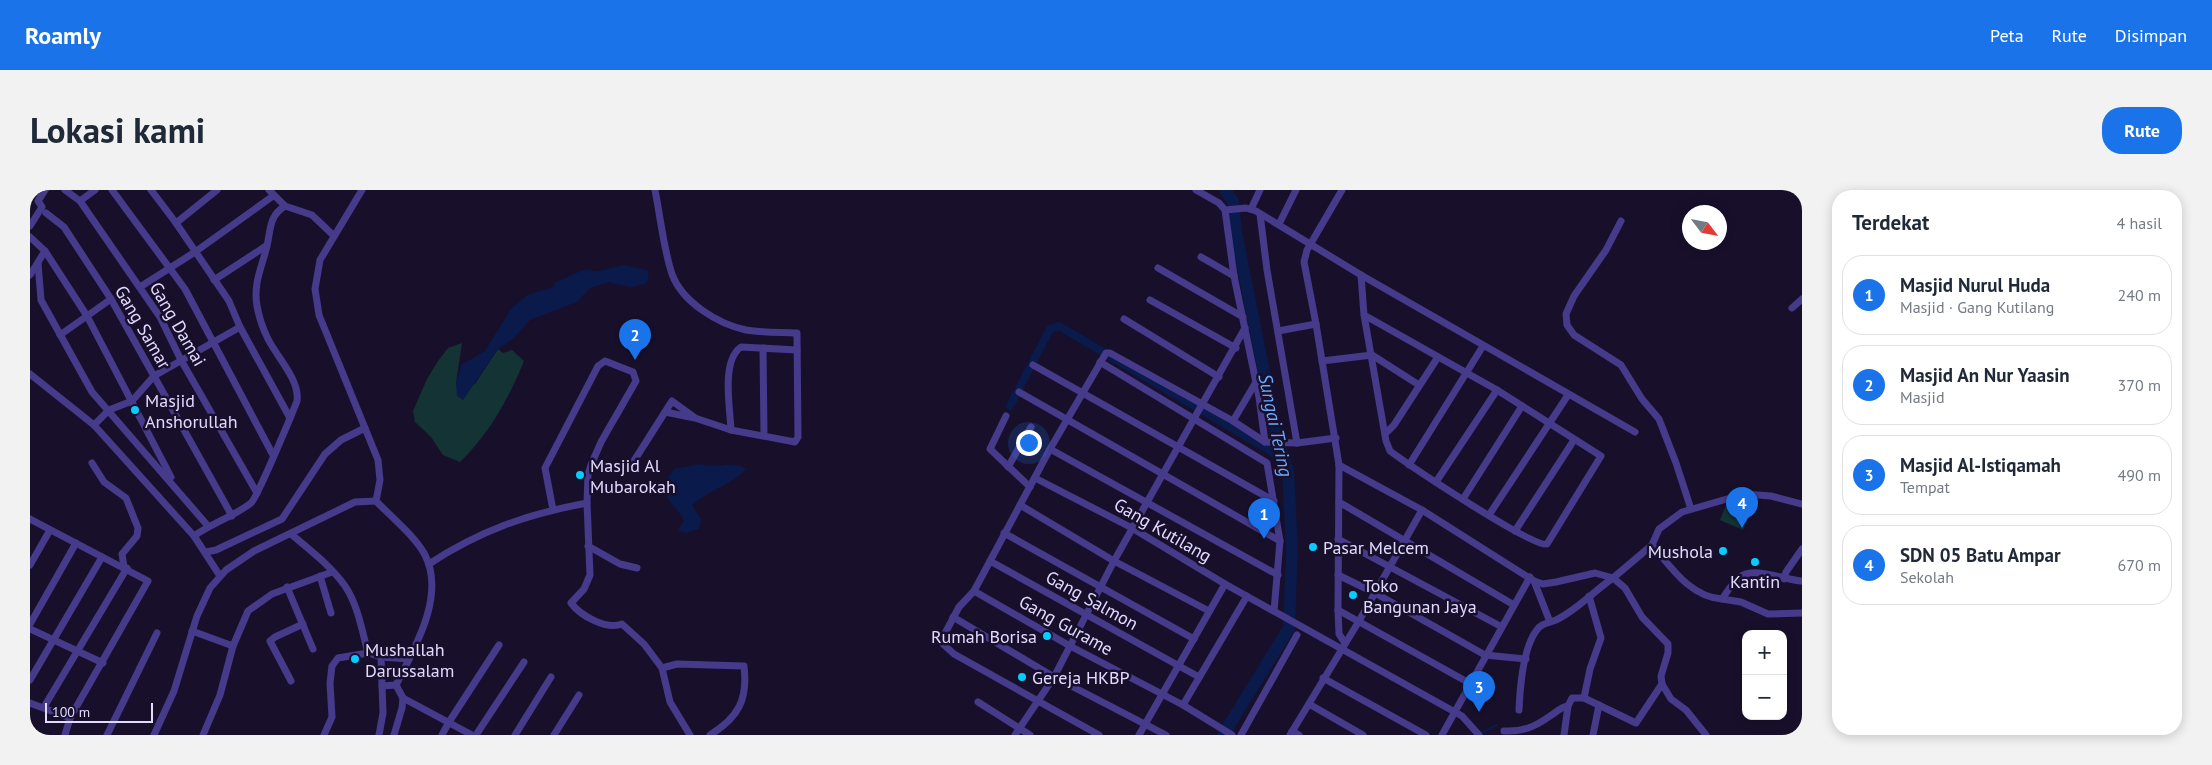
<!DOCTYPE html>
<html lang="id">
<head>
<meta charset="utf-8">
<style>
  :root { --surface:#fff; --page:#f2f2f3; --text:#1f2937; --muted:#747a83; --line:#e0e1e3; --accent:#1a73e8 }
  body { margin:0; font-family:"PT Sans",sans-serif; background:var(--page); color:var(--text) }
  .controls { position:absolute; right:15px; bottom:15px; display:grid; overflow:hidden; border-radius:10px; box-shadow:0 2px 12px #0003 }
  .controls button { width:45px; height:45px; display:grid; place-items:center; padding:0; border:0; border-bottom:1px solid var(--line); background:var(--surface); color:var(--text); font:25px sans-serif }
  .compass { position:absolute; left:1652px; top:15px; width:45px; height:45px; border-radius:50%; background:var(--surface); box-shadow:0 2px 12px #0003; rotate:122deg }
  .scale { position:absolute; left:15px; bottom:12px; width:108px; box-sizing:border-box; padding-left:5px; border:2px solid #e2daff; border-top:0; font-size:14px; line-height:18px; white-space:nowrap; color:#e2daff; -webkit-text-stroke:4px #18102b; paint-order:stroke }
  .you { position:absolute; left:998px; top:252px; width:18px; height:18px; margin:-12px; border:4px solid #fff; border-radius:50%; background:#1a73e8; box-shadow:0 0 0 8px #1a73e833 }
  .badge { display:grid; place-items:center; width:32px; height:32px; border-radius:50%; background:var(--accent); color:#fff; font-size:16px; font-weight:700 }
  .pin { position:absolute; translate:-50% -41px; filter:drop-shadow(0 1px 2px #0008) }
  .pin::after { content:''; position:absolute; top:26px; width:18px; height:15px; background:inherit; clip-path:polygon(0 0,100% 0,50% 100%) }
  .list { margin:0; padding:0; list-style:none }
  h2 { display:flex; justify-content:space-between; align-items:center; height:65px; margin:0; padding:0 20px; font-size:21px }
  h2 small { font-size:16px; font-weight:400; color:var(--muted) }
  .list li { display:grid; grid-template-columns:32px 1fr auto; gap:15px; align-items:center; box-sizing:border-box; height:80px; margin:0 10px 10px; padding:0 10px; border:1px solid var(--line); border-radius:20px }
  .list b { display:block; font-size:19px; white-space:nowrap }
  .list p { margin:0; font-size:16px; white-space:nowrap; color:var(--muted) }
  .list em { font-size:16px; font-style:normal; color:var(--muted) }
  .map { position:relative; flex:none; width:1772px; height:545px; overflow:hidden; border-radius:20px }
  header { display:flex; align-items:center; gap:30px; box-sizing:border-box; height:70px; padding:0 25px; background:var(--accent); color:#fff }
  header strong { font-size:24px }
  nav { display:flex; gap:28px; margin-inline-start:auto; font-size:18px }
  .intro { display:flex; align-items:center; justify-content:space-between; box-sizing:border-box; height:120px; padding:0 30px }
  h1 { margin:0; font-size:35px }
  .button { padding:12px 22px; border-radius:20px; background:var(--accent); color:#fff; font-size:18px; font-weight:700 }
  main { display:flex; gap:30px; padding:0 30px }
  aside { flex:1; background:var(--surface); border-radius:20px; box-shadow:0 2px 12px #0003 }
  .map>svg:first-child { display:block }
</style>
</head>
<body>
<header>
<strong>Roamly</strong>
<nav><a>Peta</a><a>Rute</a><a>Disimpan</a></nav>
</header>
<div class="intro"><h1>Lokasi kami</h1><a class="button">Rute</a></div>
<main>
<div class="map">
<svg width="1772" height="545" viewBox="0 0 1772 545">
  <rect width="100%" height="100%" fill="#18102b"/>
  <g fill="#133335">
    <path d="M432 153 426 193 445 194 468 159 473 163 482 160 494 171C479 208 459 244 430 272L413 265 401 247 385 232 383 221 397 189 408 171 418 158Z"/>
    <path d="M1696 315 1720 325 1713 340 1690 330Z"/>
  </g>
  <g fill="#091a4b">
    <path d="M594 75 617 80 619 88 615 94 600 97 578 92 560 98 547 112 500 130 483 149 468 159 433 210 427 206 426 193 431 175 455 161 481 119 497 105 523 97 526 92 553 80 570 81Z"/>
    <path d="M671 274C689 280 701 269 716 279 704 293 678 301 662 315L671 329 669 339 656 343 648 340 654 331C648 318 636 311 632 297L644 279Z"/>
  </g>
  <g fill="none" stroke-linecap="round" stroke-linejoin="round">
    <path stroke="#091a4b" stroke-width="2" d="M1451 543 1467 535"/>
    <path stroke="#091a4b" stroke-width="8" d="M980 216 1020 139 1029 136 1254 269"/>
    <path stroke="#091a4b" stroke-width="12" d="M1193 545 1259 438 1262 358 1258 282 1246 242 1206 42 1203 11 1195 0"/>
    <g stroke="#463a8b" stroke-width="7">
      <path d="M35 0 50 11 130 127 151 170 227 303"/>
      <path d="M82 0 155 99 243 265"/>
      <path d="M121 0 146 33 199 111 210 137 260 228"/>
      <path d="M239 0 255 16 282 25 303 45"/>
      <path d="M332 0 290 70 285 99 289 125 348 270 350 290 346 311C360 326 385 346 395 365 416 406 384 459 366 495"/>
      <path d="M625 0C630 25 634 61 642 84 652 112 688 134 716 140 733 143 750 142 767 143L768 247 765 252 701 240 665 228 635 222"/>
      <path d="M1166 0 1189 13 1195 20 1204 86 1229 207 1235 252"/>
      <path d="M1312 0 1277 60 1274 72 1286 134 1309 275 1308 420 1309 444 1315 453"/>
      <path d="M50 11 65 0"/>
      <path d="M1221 19 1230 0"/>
      <path d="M1195 20 1216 18 1226 21 1331 85 1605 242"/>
      <path d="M16 23 34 37 81 109 202 326"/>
      <path d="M1230 24 1237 80 1267 253"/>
      <path d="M1591 31 1576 60 1544 106 1536 124 1537 135 1544 145 1591 175 1612 209 1629 229 1646 273 1661 319"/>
      <path d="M146 33 187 0"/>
      <path d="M1249 34 1266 0"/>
      <path d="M0 36 12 17 8 11 15 0"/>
      <path d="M0 47 15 61 57 126 81 109"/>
      <path d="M1171 67 1204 86"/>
      <path d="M8 73 11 110 62 202 178 336"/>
      <path d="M1128 78 1213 127"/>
      <path d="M0 85 15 61"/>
      <path d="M1331 85 1334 125 1356 251 1360 261C1379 275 1503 358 1517 354L1571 266 1467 200 1334 125"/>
      <path d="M184 90 236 56"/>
      <path d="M110 97 165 62 243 6"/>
      <path d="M1120 110 1206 158"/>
      <path d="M1762 118 1772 109"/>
      <path d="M1094 129 1189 187"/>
      <path d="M1248 141 1286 134"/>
      <path d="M30 145 57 126 141 287"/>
      <path d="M733 158 734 246"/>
      <path d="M1292 171 1342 165 1389 195"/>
      <path d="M1070 172 1237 273 1250 351 1244 421"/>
      <path d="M1003 175 1244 311"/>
      <path d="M0 184 64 235 164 346 190 386"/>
      <path d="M989 202 1250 351"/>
      <path d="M976 226 960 259 1000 297"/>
      <path d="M1203 231 1226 192"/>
      <path d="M64 235 79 220 102 211 124 186 210 137"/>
      <path d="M701 240C700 217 691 171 711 157L767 160"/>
      <path d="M1355 244 1364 235 1408 167"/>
      <path d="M1020 259 1248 385"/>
      <path d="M62 273 74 292 96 308 108 338 107 346 92 364 94 377"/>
      <path d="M602 274 642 211 664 227"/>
      <path d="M1309 275 1392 320 1504 391 1513 394 1526 392 1565 383 1583 388 1622 355 1629 339 1652 322 1714 304 1741 306 1772 314"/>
      <path d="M1379 275 1453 156"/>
      <path d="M978 277 1001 237"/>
      <path d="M1005 288 1102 338 1195 394 1432 526 1449 545"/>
      <path d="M1406 292 1467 200"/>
      <path d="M1433 309 1492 216"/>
      <path d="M1309 312 1484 415"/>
      <path d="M557 313 560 385 554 399 541 413C551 426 576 440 592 434L614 454 632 478 640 512 660 545"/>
      <path d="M990 315 1084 371 1179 421"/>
      <path d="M1459 325 1538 205"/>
      <path d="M0 329 118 391 40 528 35 545"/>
      <path d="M1485 341 1544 250"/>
      <path d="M974 343 1164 449"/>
      <path d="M261 344C280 360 301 376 315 396 328 415 332 441 338 463L351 467 379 469"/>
      <path d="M164 346C182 333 203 327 221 313 227 308 262 224 267 211 270 190 247 167 238 149 233 139 229 127 227 116 223 93 232 77 237 56 241 38 239 26 255 16"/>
      <path d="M1308 349 1470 436"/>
      <path d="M1622 355C1641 377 1660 407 1692 409 1697 402 1702 393 1710 387 1724 376 1754 390 1772 391"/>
      <path d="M558 356 590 374 607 378"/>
      <path d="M176 362 186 360 252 329 295 264 311 250 335 238"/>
      <path d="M960 371 1169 487"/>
      <path d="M399 374C449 341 497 324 557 313L558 285 561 275 571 252 606 191 603 182 575 171 568 176 515 278 523 320"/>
      <path d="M0 375 20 340"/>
      <path d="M1308 385 1345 403 1455 465 1496 469"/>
      <path d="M290 386 301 423"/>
      <path d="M1754 389 1756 382 1772 359"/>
      <path d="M1504 391 1520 432"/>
      <path d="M257 397 283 459"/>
      <path d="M944 401 1040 456 1153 515 1202 545"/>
      <path d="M1692 409 1711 412 1738 424 1772 423"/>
      <path d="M1308 420 1441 494"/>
      <path d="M923 427 1024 487 1136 545"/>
      <path d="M0 434 46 353"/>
      <path d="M0 439 73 473"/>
      <path d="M162 441 203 456"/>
      <path d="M632 478 647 474 714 476C718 509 709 527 680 545"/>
      <path d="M1293 488 1396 545"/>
      <path d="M0 490 72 367"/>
      <path d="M261 491 240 451 245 447 273 434"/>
      <path d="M352 496 366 495 373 508 442 545"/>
      <path d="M1554 508 1560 479 1571 448 1559 406"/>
      <path d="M948 512 1000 545"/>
      <path d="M0 513 40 528"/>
      <path d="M1279 514 1333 545"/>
      <path d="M1153 515 1217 406"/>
      <path d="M14 517 97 378"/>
      <path d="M1489 520C1490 497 1493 459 1506 441 1511 433 1519 433 1526 430 1547 420 1564 401 1583 388L1595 398 1612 427 1638 454V463L1631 486 1632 494 1641 509 1656 520 1676 545"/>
      <path d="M419 532 469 455"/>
      <path d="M1262 541 1269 545"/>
      <path d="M1474 541C1492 542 1505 537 1520 526 1527 522 1530 517 1538 516"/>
      <path d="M0 544 4 545"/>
      <path d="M77 545 127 443"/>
      <path d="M124 545 144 501 167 426 180 398 196 380 224 361 325 312 346 311"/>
      <path d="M173 545 190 505 203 456 218 421 242 404 302 382"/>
      <path d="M294 545 302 527 300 493 302 476 308 468 338 463"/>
      <path d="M349 545 353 523 351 467"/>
      <path d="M364 545 372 518 373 508"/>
      <path d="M412 545 419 532"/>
      <path d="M446 545 494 472"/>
      <path d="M485 545 521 487"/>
      <path d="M524 545 549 505"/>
      <path d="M985 545 1024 487 1084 371 1215 138"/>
      <path d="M1069 545 924 464 913 454 912 449 929 417 944 401 1020 259 1076 163H1080L1203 231 1235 252 1267 253 1306 248"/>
      <path d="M1109 545 1195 394"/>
      <path d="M1211 545 1267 445"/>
      <path d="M1260 545 1329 431 1392 320"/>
      <path d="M1412 545 1500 387"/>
      <path d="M1534 545 1538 516 1542 508H1554L1606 533 1632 494"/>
      <path d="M1563 545 1569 515"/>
    </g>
  </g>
  <g fill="#06ccff" stroke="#18102b" stroke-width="2">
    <circle cx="105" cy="220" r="5"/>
    <circle cx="550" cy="285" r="5"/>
    <circle cx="1283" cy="357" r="5"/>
    <circle cx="1693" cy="361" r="5"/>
    <circle cx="1725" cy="372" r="5"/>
    <circle cx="1323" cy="405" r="5"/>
    <circle cx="1017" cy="446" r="5"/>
    <circle cx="325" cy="469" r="5"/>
    <circle cx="992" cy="487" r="5"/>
  </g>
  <g text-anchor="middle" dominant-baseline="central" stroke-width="5" stroke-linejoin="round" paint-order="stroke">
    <g font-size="18" fill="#e2daff" stroke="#18102b">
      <text transform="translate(148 134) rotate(60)">Gang Damai</text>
      <text transform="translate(113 137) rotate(60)">Gang Samar</text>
      <text transform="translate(1133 340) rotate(30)">Gang Kutilang</text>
      <text transform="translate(1062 410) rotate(29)">Gang Salmon</text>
      <text transform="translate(1036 435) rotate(29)">Gang Gurame</text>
    </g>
    <g font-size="18" fill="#e2daff" stroke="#18102b" text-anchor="start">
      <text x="115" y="210">Masjid<tspan x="115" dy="21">Anshorullah</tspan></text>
      <text x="560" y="275">Masjid Al<tspan x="560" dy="21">Mubarokah</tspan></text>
      <text x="1293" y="357">Pasar Melcem</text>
      <text x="1683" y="361" text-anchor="end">Mushola</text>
      <text x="1725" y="391" text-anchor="middle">Kantin</text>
      <text x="1333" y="395">Toko<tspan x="1333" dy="21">Bangunan Jaya</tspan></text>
      <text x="1007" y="446" text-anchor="end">Rumah Borisa</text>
      <text x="335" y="459">Mushallah<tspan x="335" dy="21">Darussalam</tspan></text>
      <text x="1002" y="487">Gereja HKBP</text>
    </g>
    <g font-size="19" font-style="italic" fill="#68a9ff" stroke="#18102b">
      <text transform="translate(1246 235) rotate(78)">Sungai Tering</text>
    </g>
  </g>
</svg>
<div class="controls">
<button>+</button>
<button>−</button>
</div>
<svg class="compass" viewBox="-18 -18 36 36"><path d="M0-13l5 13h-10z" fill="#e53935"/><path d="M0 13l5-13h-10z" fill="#747a83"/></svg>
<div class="scale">100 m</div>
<div class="you"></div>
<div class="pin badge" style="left:1234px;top:349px">1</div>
<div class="pin badge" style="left:605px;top:170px">2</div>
<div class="pin badge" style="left:1449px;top:522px">3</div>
<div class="pin badge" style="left:1712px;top:338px">4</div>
</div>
<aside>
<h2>Terdekat<small>4 hasil</small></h2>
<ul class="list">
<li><span class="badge">1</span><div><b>Masjid Nurul Huda</b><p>Masjid · Gang Kutilang</p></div><em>240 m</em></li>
<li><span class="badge">2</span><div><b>Masjid An Nur Yaasin</b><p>Masjid</p></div><em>370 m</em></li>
<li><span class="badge">3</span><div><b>Masjid Al-Istiqamah</b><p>Tempat</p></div><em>490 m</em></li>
<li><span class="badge">4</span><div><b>SDN 05 Batu Ampar</b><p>Sekolah</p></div><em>670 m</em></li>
</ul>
</aside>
</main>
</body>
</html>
